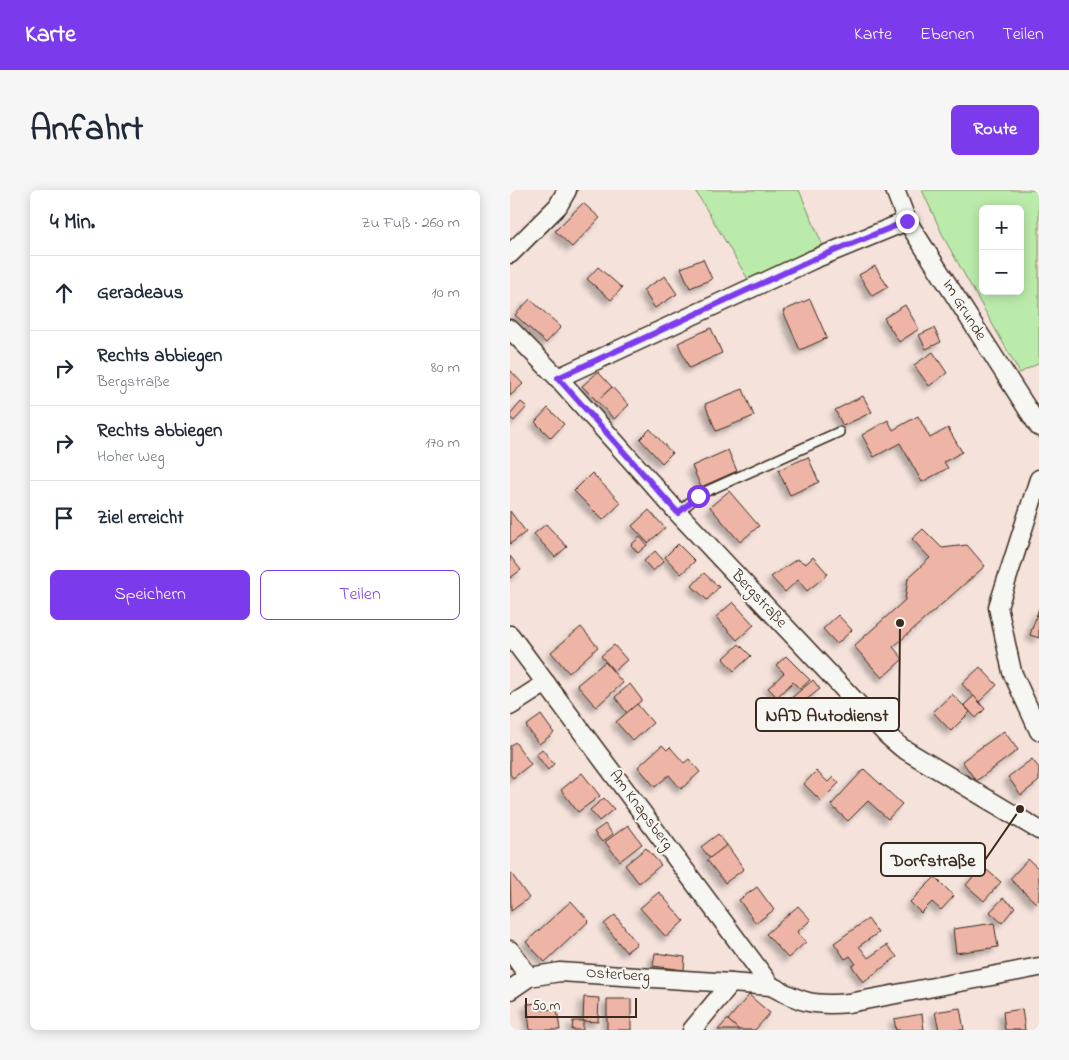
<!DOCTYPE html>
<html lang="de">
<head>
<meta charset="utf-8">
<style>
  :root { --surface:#fff; --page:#f6f6f7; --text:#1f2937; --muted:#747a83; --line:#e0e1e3; --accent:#7c3aed }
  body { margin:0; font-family:"Indie Flower",sans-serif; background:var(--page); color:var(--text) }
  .controls { position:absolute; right:15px; top:15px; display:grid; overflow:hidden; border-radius:8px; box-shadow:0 2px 12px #0003 }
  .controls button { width:45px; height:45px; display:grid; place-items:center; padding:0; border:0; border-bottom:1px solid var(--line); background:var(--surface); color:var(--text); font:25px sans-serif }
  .scale { position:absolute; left:15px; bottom:12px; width:112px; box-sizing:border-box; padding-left:5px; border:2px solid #3b2a1e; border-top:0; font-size:14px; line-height:18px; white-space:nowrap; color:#3b2a1e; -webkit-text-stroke:4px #f6f6f2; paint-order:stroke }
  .stop { position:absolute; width:15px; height:15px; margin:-11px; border:4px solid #7c3aed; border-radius:50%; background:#fff }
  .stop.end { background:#7c3aed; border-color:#fff; box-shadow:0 1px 5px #0008 }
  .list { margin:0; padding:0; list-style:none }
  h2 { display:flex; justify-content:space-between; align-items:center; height:65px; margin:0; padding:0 20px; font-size:21px }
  h2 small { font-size:16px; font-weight:400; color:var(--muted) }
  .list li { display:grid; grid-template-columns:32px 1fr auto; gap:15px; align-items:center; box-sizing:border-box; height:75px; padding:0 20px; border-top:1px solid var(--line) }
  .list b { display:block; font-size:19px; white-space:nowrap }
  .list p { margin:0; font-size:16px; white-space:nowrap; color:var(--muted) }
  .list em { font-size:16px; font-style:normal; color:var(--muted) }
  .actions { display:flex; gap:10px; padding:15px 20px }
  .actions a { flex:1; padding:11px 0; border:1px solid var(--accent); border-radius:8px; text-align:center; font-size:18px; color:var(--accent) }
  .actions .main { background:var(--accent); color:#fff }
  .icon { flex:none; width:28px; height:28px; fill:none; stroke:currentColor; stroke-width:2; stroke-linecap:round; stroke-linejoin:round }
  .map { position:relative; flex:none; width:529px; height:840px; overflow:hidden; border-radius:8px }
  header { display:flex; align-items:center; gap:30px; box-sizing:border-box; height:70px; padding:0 25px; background:var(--accent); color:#fff }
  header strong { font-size:24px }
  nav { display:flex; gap:28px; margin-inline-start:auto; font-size:18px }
  .intro { display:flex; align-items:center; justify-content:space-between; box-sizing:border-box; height:120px; padding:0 30px }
  h1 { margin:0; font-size:35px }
  .button { padding:12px 22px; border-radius:8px; background:var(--accent); color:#fff; font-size:18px; font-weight:700 }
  main { display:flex; gap:30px; padding:0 30px }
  aside { flex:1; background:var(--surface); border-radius:8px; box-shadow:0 2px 12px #0003 }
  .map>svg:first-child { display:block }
</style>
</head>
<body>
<header>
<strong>Karte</strong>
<nav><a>Karte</a><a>Ebenen</a><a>Teilen</a></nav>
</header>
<div class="intro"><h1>Anfahrt</h1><a class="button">Route</a></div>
<main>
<aside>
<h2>4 Min.<small>Zu Fuß · 260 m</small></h2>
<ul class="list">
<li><svg class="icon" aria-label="ahead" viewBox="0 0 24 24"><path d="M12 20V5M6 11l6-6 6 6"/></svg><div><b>Geradeaus</b></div><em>10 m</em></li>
<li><svg class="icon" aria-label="right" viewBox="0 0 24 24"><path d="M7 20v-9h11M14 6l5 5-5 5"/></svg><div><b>Rechts abbiegen</b><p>Bergstraße</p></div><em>80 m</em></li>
<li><svg class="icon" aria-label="right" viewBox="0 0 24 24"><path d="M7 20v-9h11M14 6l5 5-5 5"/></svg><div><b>Rechts abbiegen</b><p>Hoher Weg</p></div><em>170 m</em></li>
<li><svg class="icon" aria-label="arrive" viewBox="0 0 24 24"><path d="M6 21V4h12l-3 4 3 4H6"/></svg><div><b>Ziel erreicht</b></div></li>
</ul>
<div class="actions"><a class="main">Speichern</a><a>Teilen</a></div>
</aside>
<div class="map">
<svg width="529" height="840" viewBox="0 0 529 840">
  <defs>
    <filter id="shadow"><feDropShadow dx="-4.5" dy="4.5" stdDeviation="2.5" flood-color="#0004"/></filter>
  </defs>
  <rect width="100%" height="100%" fill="#f4e2db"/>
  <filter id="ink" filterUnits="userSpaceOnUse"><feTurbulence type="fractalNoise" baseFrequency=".02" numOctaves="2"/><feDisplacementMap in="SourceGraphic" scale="10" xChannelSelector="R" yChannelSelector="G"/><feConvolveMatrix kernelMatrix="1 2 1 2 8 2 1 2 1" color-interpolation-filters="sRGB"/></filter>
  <g filter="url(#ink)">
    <g fill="#bbebaa" stroke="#7b8a64" fill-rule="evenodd">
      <path d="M185 0H289L313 56 239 91Z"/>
      <path d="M412 0H529V173L510 183 435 50ZM473 19H510V101H473Z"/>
    </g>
    <g fill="#eeb5a6" stroke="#3b2a1e" filter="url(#shadow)">
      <path d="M73 13 90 28 62 57 45 41Z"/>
      <path d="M193 69 202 89 180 98 171 78Z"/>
      <path d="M365 76 378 97 362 106 349 85Z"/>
      <path d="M88 77 112 98 101 110 77 89Z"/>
      <path d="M155 86 167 104 145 118 133 100Z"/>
      <path d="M20 109 51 137 36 153 5 125Z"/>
      <path d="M300 109 317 148 290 160 273 121Z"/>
      <path d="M395 115 409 139 389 152 374 128Z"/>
      <path d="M201 138 212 163 179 178 168 153Z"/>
      <path d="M424 138 431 152 416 159 409 145Z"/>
      <path d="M423 162 437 183 419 196 404 175Z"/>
      <path d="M0 180 13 194 0 206Z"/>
      <path d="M88 182 102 197 87 211 72 196Z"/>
      <path d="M102 197 119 215 104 229 87 211Z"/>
      <path d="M233 199 244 226 206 241 195 214Z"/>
      <path d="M353 206 362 222 333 236 325 220Z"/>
      <path d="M11 212 17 217 4 231 0 227V225Z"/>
      <path d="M38 218 54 234 41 248 25 232Z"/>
      <path d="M408 226 420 248 438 238 452 262 434 272 438 278 412 292 390 253 364 267 352 245 378 230 383 240Z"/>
      <path d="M140 239 162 263 152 273 130 249Z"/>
      <path d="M218 260 227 281 191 297 182 276Z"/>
      <path d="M298 267 309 292 280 305 268 280Z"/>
      <path d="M82 283 111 313 93 330 64 301Z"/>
      <path d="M219 301 249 336 230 352 200 317Z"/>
      <path d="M139 320 155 338 138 353 122 336Z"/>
      <path d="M0 321 16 342 0 354Z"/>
      <path d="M36 334 57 357 45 367 24 344Z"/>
      <path d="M413 339 432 358 457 355 475 376 383 457 393 469 372 488 344 456 395 410 398 388 420 368 402 349Z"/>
      <path d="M130 347 137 355 128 363 121 355Z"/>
      <path d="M168 354 185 371 171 384 155 367Z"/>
      <path d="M145 361 154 371 143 381 134 371Z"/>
      <path d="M0 366 11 380 0 388Z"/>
      <path d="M303 367 318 384 297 401 288 390 275 402 261 387 287 369 296 374Z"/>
      <path d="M194 383 209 397 197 410 182 396Z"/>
      <path d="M223 412 244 435 227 450 206 427Z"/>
      <path d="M529 418V448L520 445Z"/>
      <path d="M328 425 342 440 327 454 313 439Z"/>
      <path d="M71 437 88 457 59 483 41 462Z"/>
      <path d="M229 454 241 466 224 481 213 469Z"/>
      <path d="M104 455 117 470 104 481 91 466Z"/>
      <path d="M276 466 300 490 290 499 283 492 267 507 258 498 274 483 266 475Z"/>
      <path d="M95 472 113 493 86 517 67 495Z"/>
      <path d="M470 477 487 495 469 512 452 494Z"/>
      <path d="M303 490 310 499 287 517 280 509Z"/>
      <path d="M120 494 132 510 117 523 105 507Z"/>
      <path d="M442 504 460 522 441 541 423 522Z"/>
      <path d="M464 506 475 519 466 528 454 515Z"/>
      <path d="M127 514 143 533 123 551 106 532Z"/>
      <path d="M31 525 44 543 29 554 16 536Z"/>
      <path d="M494 541 508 560 466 591 452 571Z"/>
      <path d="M5 552 21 574 3 588 0 584V556Z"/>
      <path d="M152 555 157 560 160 557 174 573 179 569 190 582 171 599 159 585 145 597 128 577Z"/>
      <path d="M32 559 44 574 38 580 26 564Z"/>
      <path d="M522 569 529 578V591L511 605 498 587Z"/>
      <path d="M354 579 392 614 378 629 358 611 338 631 321 615Z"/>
      <path d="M306 581 318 592 323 587 329 593 311 611 294 594Z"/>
      <path d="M72 583 90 606 68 622 51 600Z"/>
      <path d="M94 608 104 619 89 631 80 620Z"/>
      <path d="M95 634 103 644 92 652 84 642Z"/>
      <path d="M118 635 132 654 110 671 95 652Z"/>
      <path d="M208 644 217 655 200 668 191 657Z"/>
      <path d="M217 655 234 679 215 693 197 670Z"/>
      <path d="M136 658 151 675 129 693 115 675Z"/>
      <path d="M518 669 529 679V710L526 713 500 689Z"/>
      <path d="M472 676 491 692 474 711 456 695Z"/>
      <path d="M0 683H1L19 708 1 721Z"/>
      <path d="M425 687 444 706 431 720 422 712 411 723 400 712Z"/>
      <path d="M247 697 264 720 246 733 229 710Z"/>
      <path d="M149 702 174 731 156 747 130 718Z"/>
      <path d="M493 708 505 717 492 733 480 722Z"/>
      <path d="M61 711 79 731 35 772 16 752Z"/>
      <path d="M288 716 301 730 287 742 296 752 278 768 256 744Z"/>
      <path d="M105 725 127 754 116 762 94 734Z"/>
      <path d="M358 729 368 743 349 756 358 768 377 755 387 767 353 792 342 776 346 774 340 766 335 769 324 753Z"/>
      <path d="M484 733 488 757 446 763 443 739Z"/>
      <path d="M145 763 175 767 174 780 143 776Z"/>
      <path d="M239 805 260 823 245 840H229L218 830Z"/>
      <path d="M74 807 89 808 88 832 73 831Z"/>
      <rect x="97" y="809" width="24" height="31"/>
      <path d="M31 813 32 820 47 819 50 840H20L17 814Z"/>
      <path d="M450 818 454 840H429L425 822Z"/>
      <path d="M512 819 515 840H495L493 822Z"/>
      <path d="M412 824 414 840H386L384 829Z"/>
      <path d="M217 830H218L229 840H208Z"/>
      <path d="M63 831H73V840H62Z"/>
    </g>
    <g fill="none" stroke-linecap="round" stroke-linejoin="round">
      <defs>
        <path id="service" d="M168 323 188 305 329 242"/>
        <g id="minor">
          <path d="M385 0 397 31 529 237"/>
          <path d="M0 64 48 16 57 0"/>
          <path d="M0 139 48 188 168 323 378 546 392 558 529 640"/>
          <path d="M48 188 302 70 397 31"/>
          <path d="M529 289 488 417 502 482 529 541"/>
          <path d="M0 445 261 796C292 813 304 816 339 813L529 777"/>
          <path d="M0 516 36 493"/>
          <path d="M0 760 19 787"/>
          <path d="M0 800 19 787 50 782 221 793"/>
          <path d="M182 840 221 793 261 796"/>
        </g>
      </defs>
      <use href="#service" stroke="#3b2a1e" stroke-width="12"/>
      <use href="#minor" stroke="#3b2a1e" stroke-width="21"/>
      <use href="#service" stroke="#f6f6f2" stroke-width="9"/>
      <use href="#minor" stroke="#f6f6f2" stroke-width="18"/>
    </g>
  </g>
  <g fill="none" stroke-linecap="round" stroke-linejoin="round" filter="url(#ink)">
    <path stroke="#7c3aed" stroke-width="6" d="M188 306 168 323 48 188 302 70 397 31"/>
  </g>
  <g text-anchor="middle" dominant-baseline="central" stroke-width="4" stroke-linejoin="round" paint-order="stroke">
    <g font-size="16" fill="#3b2a1e" stroke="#f6f6f2">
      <text transform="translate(454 120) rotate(58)">Im Grunde</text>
      <text transform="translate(249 409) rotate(47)">Bergstraße</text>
      <text transform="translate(131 620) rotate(53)">Am Knapsberg</text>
      <text transform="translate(108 785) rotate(4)">Osterberg</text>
    </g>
  </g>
  <path fill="none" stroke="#3b2a1e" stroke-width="2" d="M390 433L389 525M510 619L475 670"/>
  <g fill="#3b2a1e" stroke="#f6f6f2" stroke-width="2">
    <circle cx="390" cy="433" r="5"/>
    <circle cx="510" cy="619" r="5"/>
  </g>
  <g fill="#f6f6f2" stroke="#3b2a1e" stroke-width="2">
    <rect x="246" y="508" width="143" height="33" rx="5"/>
    <rect x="371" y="653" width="104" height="33" rx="5"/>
  </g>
  <g font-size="18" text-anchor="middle" font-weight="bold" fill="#3b2a1e">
    <text x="317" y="531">NAD Autodienst</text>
    <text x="423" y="676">Dorfstraße</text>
  </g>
</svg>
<div class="controls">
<button>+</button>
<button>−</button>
</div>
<div class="scale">50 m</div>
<div class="stop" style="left:188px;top:306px"></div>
<div class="stop end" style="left:397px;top:31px"></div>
</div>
</main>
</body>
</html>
